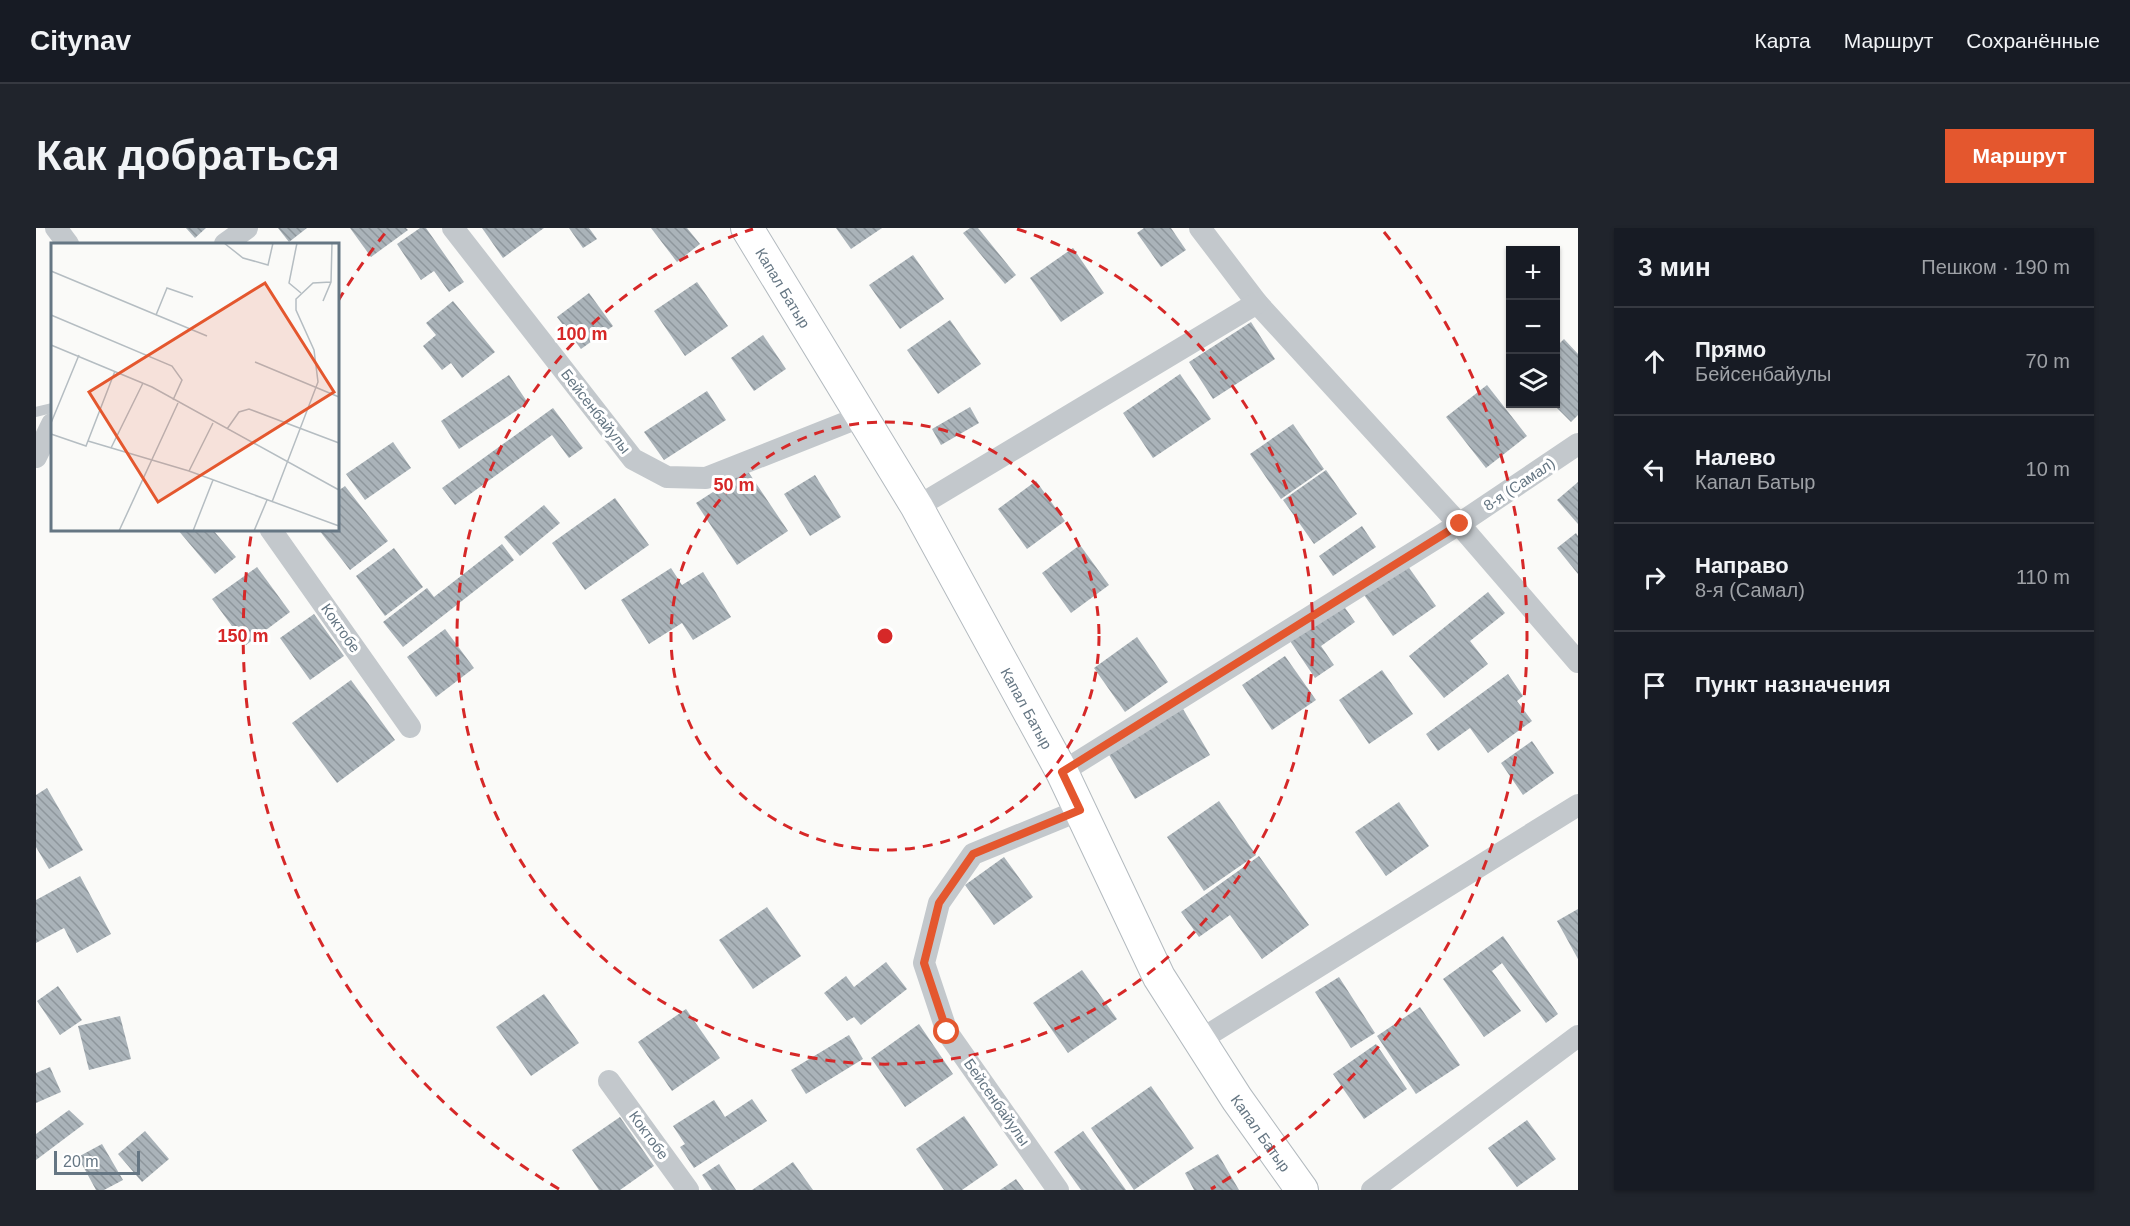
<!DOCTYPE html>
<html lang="ru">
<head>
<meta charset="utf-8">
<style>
  :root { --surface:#171b24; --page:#20242c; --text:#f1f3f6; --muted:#9ea1a6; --line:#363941; --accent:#e4572e }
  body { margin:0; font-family:Helvetica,sans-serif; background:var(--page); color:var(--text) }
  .controls { position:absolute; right:18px; top:18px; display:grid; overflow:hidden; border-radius:0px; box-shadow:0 2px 4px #0004 }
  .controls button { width:54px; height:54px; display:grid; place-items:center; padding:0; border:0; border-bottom:2px solid var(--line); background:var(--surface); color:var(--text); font:30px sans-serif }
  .scale { position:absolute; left:18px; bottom:15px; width:86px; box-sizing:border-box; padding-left:6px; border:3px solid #657683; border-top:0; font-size:16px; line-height:21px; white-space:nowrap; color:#657683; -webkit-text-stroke:4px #fff; paint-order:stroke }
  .stop { position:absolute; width:18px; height:18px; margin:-14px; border:4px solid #e4572e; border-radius:50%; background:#fff }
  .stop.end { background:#e4572e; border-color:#fff; box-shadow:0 2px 6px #0008 }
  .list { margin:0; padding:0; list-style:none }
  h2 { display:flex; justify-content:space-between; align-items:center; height:78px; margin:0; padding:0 24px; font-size:26px }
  h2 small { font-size:20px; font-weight:400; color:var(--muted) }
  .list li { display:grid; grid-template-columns:39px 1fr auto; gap:18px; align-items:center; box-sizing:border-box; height:108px; padding:0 24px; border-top:2px solid var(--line) }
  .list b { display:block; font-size:22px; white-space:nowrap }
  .list p { margin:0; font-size:20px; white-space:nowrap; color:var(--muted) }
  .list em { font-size:20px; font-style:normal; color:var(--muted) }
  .icon { flex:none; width:33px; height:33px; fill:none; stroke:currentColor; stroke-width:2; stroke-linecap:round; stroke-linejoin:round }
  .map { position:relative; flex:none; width:1542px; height:962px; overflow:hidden; border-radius:0px }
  header { display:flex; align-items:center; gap:36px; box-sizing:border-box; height:84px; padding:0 30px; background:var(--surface); border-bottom:2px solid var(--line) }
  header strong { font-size:28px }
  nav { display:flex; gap:33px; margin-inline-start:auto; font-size:21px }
  .intro { display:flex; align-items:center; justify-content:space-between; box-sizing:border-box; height:144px; padding:0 36px }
  h1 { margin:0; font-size:42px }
  .button { padding:15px 27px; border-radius:0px; background:var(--accent); color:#fff; font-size:21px; font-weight:700 }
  main { display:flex; gap:36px; padding:0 36px }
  aside { flex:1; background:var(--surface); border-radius:0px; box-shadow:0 2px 4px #0004 }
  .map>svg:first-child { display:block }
</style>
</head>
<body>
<header>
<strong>Citynav</strong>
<nav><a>Карта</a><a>Маршрут</a><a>Сохранённые</a></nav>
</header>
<div class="intro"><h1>Как добраться</h1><a class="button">Маршрут</a></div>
<main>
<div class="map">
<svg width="1542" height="962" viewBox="0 0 1542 962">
  <defs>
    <pattern id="building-back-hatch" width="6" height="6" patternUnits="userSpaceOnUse" patternTransform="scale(1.5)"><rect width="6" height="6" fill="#aab3b9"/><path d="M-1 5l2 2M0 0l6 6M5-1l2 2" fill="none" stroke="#8e969c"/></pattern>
  </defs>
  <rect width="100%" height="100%" fill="#fafaf8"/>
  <g fill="url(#building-back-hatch)">
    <path d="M150 0H170L159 10Z"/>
    <path d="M242 0H271L253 14Z"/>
    <path d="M314 0H370L372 2 335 29Z"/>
    <path d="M384 0H390L428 54 413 64 398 43 385 52 361 16Z"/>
    <path d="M446 0H508L467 30Z"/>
    <path d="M533 0H553L561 11 547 20Z"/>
    <path d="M615 0H651L664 16 641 34Z"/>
    <path d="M800 0H846L815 21Z"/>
    <path d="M934 0H942L980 47 969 56 927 5Z"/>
    <path d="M1108 0H1135L1150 22 1125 39 1101 5Z"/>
    <path d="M1037 20 1068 65 1025 94 994 50Z"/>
    <path d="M877 27 908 71 864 101 833 57Z"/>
    <path d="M661 54 692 98 649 128 618 83Z"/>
    <path d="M553 65 577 98 545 121 521 89Z"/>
    <path d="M417 73 459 124 426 150 415 135 406 142 387 118 400 107 390 95Z"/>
    <path d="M914 92 945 136 902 166 871 122Z"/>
    <path d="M1215 94 1239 131 1177 171 1153 134Z"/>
    <path d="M727 107 750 141 718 163 695 130Z"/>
    <path d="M1528 111 1542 126V187L1535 194 1517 176H1520V119Z"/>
    <path d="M1144 146 1175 191 1117 230 1087 185Z"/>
    <path d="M473 147 492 175 423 221 405 193Z"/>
    <path d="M1451 157 1491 208 1450 240 1410 189Z"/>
    <path d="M671 163 690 192 628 232 608 204Z"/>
    <path d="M934 179 943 195 905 217 896 201Z"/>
    <path d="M517 180 547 220 533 230 516 207 419 277 406 260Z"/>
    <path d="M1257 196 1288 241 1245 271 1214 226Z"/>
    <path d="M357 214 375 240 329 272 310 246Z"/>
    <path d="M711 242 752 303 701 337 660 275Z"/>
    <path d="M1290 242 1321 286 1278 316 1247 272Z"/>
    <path d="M779 247 805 289 774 308 748 266Z"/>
    <path d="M1000 253 1029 293 991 321 962 281Z"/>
    <path d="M1542 254V296L1521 272Z"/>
    <path d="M309 258 352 313 314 342 283 302H302V263Z"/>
    <path d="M579 270 613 317 549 362 516 315Z"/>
    <path d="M508 277 524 295 484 328 468 309Z"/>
    <path d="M1326 298 1340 319 1297 348 1283 328Z"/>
    <path d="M142 302H177L200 329 179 346Z"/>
    <path d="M1540 305 1542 308V346L1521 320Z"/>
    <path d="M466 316 478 332 367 419 347 394 391 360 398 369Z"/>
    <path d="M1044 317 1073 357 1035 385 1006 345Z"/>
    <path d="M358 320 387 359 349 388 320 348Z"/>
    <path d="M1369 334 1400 378 1357 408 1326 364Z"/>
    <path d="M221 339 254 384 210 417 176 371Z"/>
    <path d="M635 340 646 357 667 344 695 389 657 412 646 395 613 416 585 372Z"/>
    <path d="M1452 364 1469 385 1434 413 1452 436 1408 470 1373 428Z"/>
    <path d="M1307 377 1319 394 1285 418 1298 437 1279 450 1254 413Z"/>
    <path d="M278 386 308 428 274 452 244 410Z"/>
    <path d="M409 401 438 440 400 469 371 429Z"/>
    <path d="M1101 409 1132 454 1089 484 1058 440Z"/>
    <path d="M1249 428 1280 472 1236 502 1206 457Z"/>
    <path d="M1346 442 1377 486 1333 516 1303 472Z"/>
    <path d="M1472 446 1487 468 1481 473 1496 493 1452 525 1434 500 1402 523 1390 506Z"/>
    <path d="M315 452 359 512 301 555 256 495Z"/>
    <path d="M1147 481 1174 527 1099 571 1072 525Z"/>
    <path d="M1496 513 1518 545 1487 567 1465 535Z"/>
    <path d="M11 560 47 622 13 641 0 619V567Z"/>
    <path d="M1183 573 1220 627 1168 663 1131 609Z"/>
    <path d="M1363 574 1393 618 1350 648 1319 604Z"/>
    <path d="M1223 628 1273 697 1226 731 1194 687 1163 709 1145 684Z"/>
    <path d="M968 629 997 669 958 697 929 657Z"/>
    <path d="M44 648 75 706 41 725 28 700 0 715V672Z"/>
    <path d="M731 679 765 728 717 761 683 712Z"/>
    <path d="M1542 681V731L1521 693Z"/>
    <path d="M1467 708 1522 786 1510 795 1466 735 1456 743 1485 783 1448 809 1407 751Z"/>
    <path d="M850 734 871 761 825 797 818 789 811 793 788 765 810 748 818 759Z"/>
    <path d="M1046 742 1081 791 1032 825 997 775Z"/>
    <path d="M1303 749 1339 805 1315 820 1279 764Z"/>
    <path d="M22 758 46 792 24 807 1 773Z"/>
    <path d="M508 766 543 815 495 848 460 799Z"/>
    <path d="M1384 779 1424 837 1380 866 1341 808Z"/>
    <path d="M650 781 684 830 636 863 602 814Z"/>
    <path d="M84 788 95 831 53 842 42 798Z"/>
    <path d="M883 796 917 846 869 879 835 830Z"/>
    <path d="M813 807 827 831 770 866 755 842Z"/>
    <path d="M1340 816 1371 861 1328 891 1297 846Z"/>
    <path d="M14 839 25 864 0 875V845Z"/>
    <path d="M1115 858 1158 920 1098 962 1055 900Z"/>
    <path d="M716 871 731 893 658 940 644 919 649 916 637 898 678 872 689 889Z"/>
    <path d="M33 882 48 896 0 932V906Z"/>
    <path d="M928 888 962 937 926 962H908L880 921Z"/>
    <path d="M584 889 618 938 584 962H563L536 922Z"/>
    <path d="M1491 892 1520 931 1481 959 1452 920Z"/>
    <path d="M109 903 133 931 106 954 82 926Z"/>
    <path d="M1047 903 1090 962H1045L1018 924Z"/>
    <path d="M66 916 87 952 68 962H60L42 929Z"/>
    <path d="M1182 926 1203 962H1158L1149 945Z"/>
    <path d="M757 934 777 962H716Z"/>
    <path d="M683 936 700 962H676L666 947Z"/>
    <path d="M980 951 988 962H964Z"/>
  </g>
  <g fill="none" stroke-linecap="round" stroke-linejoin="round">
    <defs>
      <g id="secondary">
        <path id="s1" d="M711 0 881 279 1026 544 1123 749 1201 871 1266 962"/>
      </g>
    </defs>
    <use href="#secondary" stroke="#b3babf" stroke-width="34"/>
    <path stroke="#c3c8cc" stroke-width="10" d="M0 184 16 180"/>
    <g stroke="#c3c8cc" stroke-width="22">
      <path d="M20 0 32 16"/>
      <path d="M417 0 597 231 631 249 670 250 824 189"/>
      <path d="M1164 0 1221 75 1423 296 1542 434"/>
      <path d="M189 16 211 0"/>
      <path d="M0 229 16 196"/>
      <path d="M881 279 1221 75"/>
      <path d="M235 302 374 499"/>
      <path d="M1026 544 1423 296 1542 216"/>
      <path d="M1164 812 1542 577"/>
      <path d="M573 853 652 962"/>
      <path d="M1022 962 911 804 888 735 903 675 937 626 1044 582"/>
      <path d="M1336 962 1542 808"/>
    </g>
    <use href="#secondary" stroke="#fff" stroke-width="32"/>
  </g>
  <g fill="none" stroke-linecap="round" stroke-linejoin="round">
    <path stroke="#e4572e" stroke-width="8" d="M911 804 888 735 903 675 937 626 1044 582 1026 544 1424 296"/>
  </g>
  <g fill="none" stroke="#d62828" stroke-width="3" stroke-dasharray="10 8">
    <circle cx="849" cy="408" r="214"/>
    <path d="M981 1A428 428 0 1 1 717 1"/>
    <path d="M523 961A642 642 0 0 1 216 302M302 73A642 642 0 0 1 350 4M1348 4A642 642 0 0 1 1175 961"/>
  </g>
  <g text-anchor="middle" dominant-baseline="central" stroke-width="6" stroke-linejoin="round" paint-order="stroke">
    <g font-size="15" fill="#657683" stroke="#fff">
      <text stroke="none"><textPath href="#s1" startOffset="70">Капал Батыр</textPath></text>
      <text transform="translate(560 183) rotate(52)">Бейсенбайулы</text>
      <text transform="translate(1483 256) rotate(-34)">8-я (Самал)</text>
      <text transform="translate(305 400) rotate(55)">Коктобе</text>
      <text stroke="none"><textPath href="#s1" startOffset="556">Капал Батыр</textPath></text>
      <text transform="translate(961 874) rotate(55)">Бейсенбайулы</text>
      <text stroke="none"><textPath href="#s1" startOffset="1042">Капал Батыр</textPath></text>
      <text transform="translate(613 907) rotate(54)">Коктобе</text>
    </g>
  </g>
  <g transform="translate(15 15)">
    <rect width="288" height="288" fill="#fafaf8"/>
    <path fill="none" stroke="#b5bdc2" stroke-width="1.5" d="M173 0 192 15 217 22 222 0M246 0 238 40 250 50M0 28 156 93M272 58 280 39 281 0M0 72 121 123 131 137 122 157M105 72 116 45 142 54M0 102 101 144 288 247M204 119 288 154M0 180 28 112M176 186 188 169 198 166 288 200M0 191 35 203 64 128M37 198 138 228 288 283M60 205 92 140M138 228 162 180M221 259 267 139 263 107 245 67V56L262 40 280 39M68 288 127 160M142 288 162 237M203 288 216 257"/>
    <path fill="#e4572e" fill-opacity="0.15" stroke="#e4572e" stroke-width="3" d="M214 40 283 149 107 259 38 149Z"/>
    <rect width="288" height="288" fill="none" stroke="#657683" stroke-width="3"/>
  </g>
  <circle cx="849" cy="408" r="9" fill="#d62828" stroke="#fff" stroke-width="3"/>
  <g font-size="18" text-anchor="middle" font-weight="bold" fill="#d62828" stroke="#fff" stroke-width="6" stroke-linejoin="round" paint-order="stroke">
    <text x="546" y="112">100 m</text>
    <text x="698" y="263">50 m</text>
    <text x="207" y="414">150 m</text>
  </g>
</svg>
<div class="controls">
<button>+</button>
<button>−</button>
<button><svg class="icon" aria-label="layers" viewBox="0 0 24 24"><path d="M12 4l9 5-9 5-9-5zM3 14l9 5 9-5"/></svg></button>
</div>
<div class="scale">20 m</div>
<div class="stop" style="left:911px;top:804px"></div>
<div class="stop end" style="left:1424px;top:296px"></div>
</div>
<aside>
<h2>3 мин<small>Пешком · 190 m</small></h2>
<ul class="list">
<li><svg class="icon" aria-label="ahead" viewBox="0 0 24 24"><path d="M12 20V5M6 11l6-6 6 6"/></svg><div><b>Прямо</b><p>Бейсенбайулы</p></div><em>70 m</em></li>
<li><svg class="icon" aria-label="left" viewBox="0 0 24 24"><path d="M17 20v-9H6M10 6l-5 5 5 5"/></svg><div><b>Налево</b><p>Капал Батыр</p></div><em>10 m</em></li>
<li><svg class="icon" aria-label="right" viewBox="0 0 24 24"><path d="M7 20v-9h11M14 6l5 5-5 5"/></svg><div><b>Направо</b><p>8-я (Самал)</p></div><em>110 m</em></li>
<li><svg class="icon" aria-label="arrive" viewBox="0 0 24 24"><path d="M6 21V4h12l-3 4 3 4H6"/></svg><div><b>Пункт назначения</b></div></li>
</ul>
</aside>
</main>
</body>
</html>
